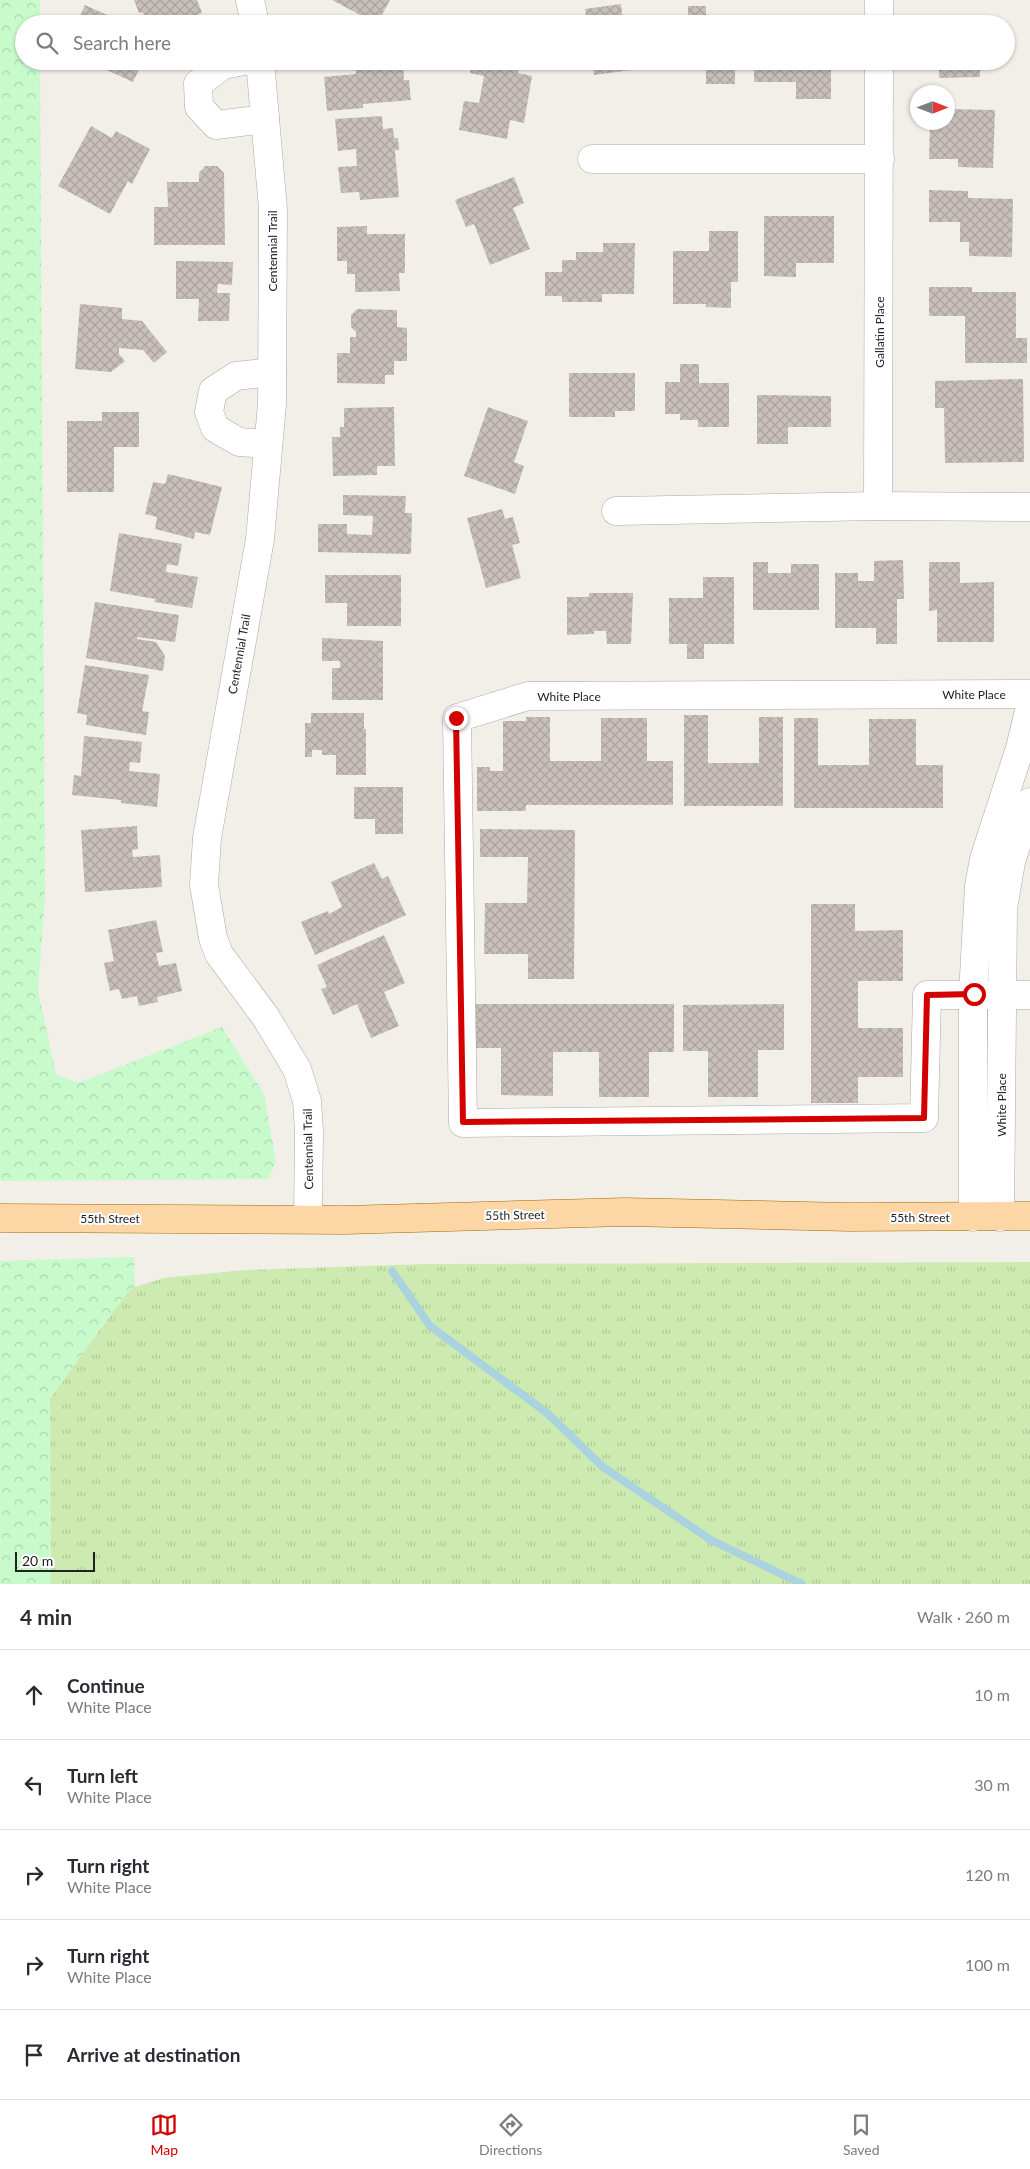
<!DOCTYPE html>
<html lang="en">
<head>
<meta charset="utf-8">
<style>
  :root { --surface:#fff; --page:#f2f2f3; --text:#2b2b33; --muted:#7c7c81; --line:#e1e1e2; --accent:#d40000 }
  body { margin:0; font-family:Lato,sans-serif; background:var(--page); color:var(--text) }
  .compass { position:absolute; left:910px; top:85px; width:45px; height:45px; border-radius:50%; background:var(--surface); box-shadow:0 1px 4px #0004; rotate:90deg }
  .scale { position:absolute; left:15px; bottom:12px; width:80px; box-sizing:border-box; padding-left:5px; border:2px solid #222; border-top:0; font-size:14px; line-height:18px; white-space:nowrap; color:#222; -webkit-text-stroke:4px #fff; paint-order:stroke }
  .stop { position:absolute; width:15px; height:15px; margin:-11px; border:4px solid #d40000; border-radius:50%; background:#fff }
  .stop.end { background:#d40000; border-color:#fff; box-shadow:0 1px 5px #0008 }
  .list { margin:0; padding:0; list-style:none }
  h2 { display:flex; justify-content:space-between; align-items:center; height:65px; margin:0; padding:0 20px; font-size:21px }
  h2 small { font-size:16px; font-weight:400; color:var(--muted) }
  .list li { display:grid; grid-template-columns:32px 1fr auto; gap:15px; align-items:center; box-sizing:border-box; height:90px; padding:0 20px; border-top:1px solid var(--line) }
  .list b { display:block; font-size:19px; white-space:nowrap }
  .list p { margin:0; font-size:16px; white-space:nowrap; color:var(--muted) }
  .list em { font-size:16px; font-style:normal; color:var(--muted) }
  .icon { flex:none; width:28px; height:28px; fill:none; stroke:currentColor; stroke-width:2; stroke-linecap:round; stroke-linejoin:round }
  .map { position:relative; flex:none; width:1030px; height:1584px; overflow:hidden }
  .search { position:absolute; background:var(--surface); box-shadow:0 1px 4px #0004; left:15px; right:15px; top:15px; height:55px; display:flex; align-items:center; gap:12px; box-sizing:border-box; padding:0 18px; border-radius:28px; color:var(--muted); font-size:19px }
  .sheet { height:515px; background:var(--surface) }
  nav { display:flex; justify-content:space-around; align-items:center; box-sizing:border-box; height:70px; border-top:1px solid var(--line); background:var(--surface); font-size:14px; color:var(--muted) }
  nav a { display:grid; justify-items:center; gap:2px }
  nav .on { color:var(--accent) }
  .map>svg:first-child { display:block }
</style>
</head>
<body>
<div class="map">
<svg width="1030" height="1584" viewBox="0 0 1030 1584">
  <defs>
    <pattern id="grass-tufts" width="24" height="20" patternUnits="userSpaceOnUse" patternTransform="scale(1.25)"><rect width="24" height="20" fill="#cdebb0"/><path d="M3 7l-1-3M5 7V3M7 7l1-3M15 17l-1-3M17 17v-4M19 17l1-3" fill="none" stroke="#b0c997"/></pattern>
    <pattern id="park-crowns" width="20" height="18" patternUnits="userSpaceOnUse" patternTransform="scale(1.25)"><rect width="20" height="18" fill="#c8facc"/><path d="M2 6a3 3 0 1 1 6 0M12 15a3 3 0 1 1 6 0" fill="none" stroke="#acd6af"/></pattern>
    <pattern id="building-cross-hatch" width="8" height="8" patternUnits="userSpaceOnUse" patternTransform="scale(1.25)"><rect width="8" height="8" fill="#c7bfb8"/><path d="M0 0l8 8M0 8l8-8" fill="none" stroke="#aba49e"/></pattern>
  </defs>
  <rect width="100%" height="100%" fill="#f2efe9"/>
  <path fill="url(#grass-tufts)" d="M1030 1262V1584H51L50 1399 125 1295 135 1287 164 1278 245 1270 426 1264Z"/>
  <g fill="url(#park-crowns)">
    <path d="M0 0H40V24H24V61H40L45 896 38 990 56 1074 78 1083 222 1027 264 1094 276 1162 268 1179 0 1181Z"/>
    <path d="M134 1257 135 1287 125 1295 50 1399 51 1584H0V1261Z"/>
  </g>
  <g fill="none" stroke-linecap="round" stroke-linejoin="round">
    <path stroke="#aad3df" stroke-width="8" d="M392 1271 430 1326 547 1413 603 1467 711 1540 802 1584"/>
  </g>
  <g fill="url(#building-cross-hatch)">
    <path d="M134 0H197L202 13 172 24H147L143 12 139 13Z"/>
    <path d="M332 0H390L377 24Z"/>
    <path d="M621 4 623 24H587L585 9Z"/>
    <path d="M85 5 127 24H76Z"/>
    <path d="M688 6H706V20H735V24H688Z"/>
    <path d="M993 16 994 24H939V17Z"/>
    <path d="M87 61H143L133 82Z"/>
    <path d="M346 61H403L404 80H409L411 100 363 104V108L327 111 324 77 356 74V66H346Z"/>
    <path d="M472 61H520L518 73 532 76 524 123 510 120 507 139 459 130 464 101 479 103 484 76 470 73Z"/>
    <path d="M592 61H637L638 69 594 75Z"/>
    <path d="M669 61H735V84H706V64H669Z"/>
    <path d="M754 61H831V99H796V82H754Z"/>
    <path d="M939 61H980V77L939 78Z"/>
    <path d="M948 109 995 110 993 168 958 167V159H929L930 122H948Z"/>
    <path d="M382 116 383 129 393 128 394 138H398L399 150H395L399 197 360 200 359 192 341 193 338 167 357 166 356 149 338 151 335 119Z"/>
    <path d="M91 126 112 138 116 131 150 149 132 184 128 181 110 214 58 186Z"/>
    <path d="M205 166H217L224 173 225 245H154V207H168L167 182H199V173Z"/>
    <path d="M514 177 524 203 513 208 530 249 490 265 474 224 466 227 455 200Z"/>
    <path d="M929 190 968 191V198L1013 199 1012 257 969 256V242H960V222H929Z"/>
    <path d="M764 216H834V263H796V277L764 276Z"/>
    <path d="M367 226V234H405V273H399L400 291 355 292V274H347V261H337V227Z"/>
    <path d="M709 231H738V282H731V308L706 307V304H673V251H709Z"/>
    <path d="M603 243H635L634 294H602V302H562V296H545V272H562V260H576V252H603Z"/>
    <path d="M176 261 233 262 232 285 218 284 217 293H230L229 321H198L199 299H176Z"/>
    <path d="M929 287H972V292H1016V338H1027V363H965V316H929Z"/>
    <path d="M80 304 122 308V319L142 321 167 352 154 363 143 350 119 348V354L125 361 111 372 75 369Z"/>
    <path d="M357 309 397 310V327L407 328V361H394V375H385V384L337 383V353H350V337H356V332L351 327V315Z"/>
    <path d="M680 364H699V383H729V427H698V420H680V414H665V382H680Z"/>
    <path d="M569 373H635V411H615V417H569Z"/>
    <path d="M1023 379 1024 462 945 463 944 408H935V381Z"/>
    <path d="M757 395 831 396V427H788V444H757Z"/>
    <path d="M394 407 395 466H377V475L333 476 332 437H340V427H344V408Z"/>
    <path d="M488 407 528 421 514 462 524 466 515 494 464 476Z"/>
    <path d="M102 412H139V447H114V492H67V421H102Z"/>
    <path d="M168 474 222 487 210 535 195 532 194 539 155 529 157 517 145 514 153 482 165 484Z"/>
    <path d="M343 495 406 496 405 513H412L411 554 318 552V524H347V534L372 535 373 516 343 515Z"/>
    <path d="M502 509 505 519 513 517 520 543 512 545 521 578 486 588 467 518Z"/>
    <path d="M119 533 182 544 178 566 167 564 166 572 198 577 192 608 154 602 155 599 110 591Z"/>
    <path d="M903 560 904 599H897V644H876V628H835V573H858V581H874V561Z"/>
    <path d="M753 562H768V573H791V564H819V610H753Z"/>
    <path d="M929 562H960V583L994 582V642H937V610L929 611Z"/>
    <path d="M325 575H401V626H347V603H325Z"/>
    <path d="M703 577H734V644H704V659H687V644H669V598H703Z"/>
    <path d="M589 593H633L631 644H607L606 631H594V634L567 635V597H589Z"/>
    <path d="M95 602 179 615 175 642 137 637V639L156 642 165 656 163 671 86 658Z"/>
    <path d="M322 638 383 641V700H332V668H340V661H322Z"/>
    <path d="M85 665 149 675 142 711 149 712 146 735 86 725 87 715 77 713Z"/>
    <path d="M311 713H364V729H366V775H336V755H322V750H312V757H305V723H311Z"/>
    <path d="M684 715H708V763H759V717H783V806H684Z"/>
    <path d="M526 717H550V761H601V718H647V761H673V805H526V811H477V767H490V771H503V721H526Z"/>
    <path d="M794 718H818V765H869V719H916V765H943V808H794Z"/>
    <path d="M84 736 142 742 140 763 130 762 129 771 160 774 157 807 121 803V800L72 795 74 775 81 776Z"/>
    <path d="M354 787H403V834H375V819H354Z"/>
    <path d="M137 826 138 849 132 850 133 857 160 855 162 887 85 892 81 830Z"/>
    <path d="M480 829 575 830 574 979H528V954H484L485 903H527L528 857H480Z"/>
    <path d="M374 863 382 879 388 876 406 915 315 955 301 922 328 911 329 914 342 907 331 882Z"/>
    <path d="M811 904H855V931L903 930V981H858V1028H903V1077H858V1103H811Z"/>
    <path d="M156 920 163 952 156 953 159 966 176 963 182 991 157 997 158 1002 139 1006 137 996 122 999 119 989 110 991 104 963 114 961 108 930Z"/>
    <path d="M384 935 405 983 384 992 399 1026 371 1038 357 1004 333 1015 321 989 327 987 317 965Z"/>
    <path d="M474 1004H674V1052H649V1097H599V1052H553V1096L501 1095V1048H474Z"/>
    <path d="M784 1004V1050H758V1097H708V1051H683V1005Z"/>
  </g>
  <g fill="none" stroke-linecap="round" stroke-linejoin="round">
    <defs>
      <g id="minor">
        <path d="M250 0 255 24"/>
        <path d="M879 0V24"/>
        <path d="M244 61 223 65 198 84 199 107 216 125 265 119"/>
        <path d="M260 61 273 209 272 404 260 539 207 838 204 885 213 938 219 954 265 1016 297 1069 307 1101 309 1130 308 1219"/>
        <path d="M592 159H880"/>
        <path d="M268 444 239 442 215 428 209 412 213 391 236 376 272 372"/>
        <path d="M878 506 879 61"/>
        <path d="M616 511 878 506 1030 507"/>
        <path d="M1030 694 528 696 457 718 463 1123 924 1118 927 995H1030"/>
        <path d="M973 1217V994L979 886 984 859 1020 748 1030 707"/>
        <path d="M1000 1217 1003 908 1011 862 1030 802"/>
      </g>
      <path id="major" d="M0 1218 345 1220 625 1212 849 1217 1030 1216"/>
    </defs>
    <use href="#minor" stroke="#a9a9a9" stroke-width="29"/>
    <use href="#major" stroke="#a06b00" stroke-width="29"/>
    <use href="#minor" stroke="#fff" stroke-width="28"/>
    <use href="#major" stroke="#fcd6a4" stroke-width="28"/>
  </g>
  <g fill="none" stroke-linecap="round" stroke-linejoin="round">
    <path stroke="#d40000" stroke-width="6" d="M456 718 463 1122 924 1118 927 995 974 994"/>
  </g>
  <g text-anchor="middle" dominant-baseline="central" stroke-width="4" stroke-linejoin="round" paint-order="stroke">
    <g font-size="12" fill="#222" stroke="#fff">
      <text transform="translate(272 251) rotate(-90)">Centennial Trail</text>
      <text transform="translate(879 332) rotate(-90)">Gallatin Place</text>
      <text transform="translate(239 654) rotate(-80)">Centennial Trail</text>
      <text x="974" y="694">White Place</text>
      <text x="569" y="696">White Place</text>
      <text transform="translate(1001 1105) rotate(-90)">White Place</text>
      <text transform="translate(308 1149) rotate(-91)">Centennial Trail</text>
      <text transform="translate(515 1215) rotate(-1)">55th Street</text>
      <text x="920" y="1217">55th Street</text>
      <text x="110" y="1218">55th Street</text>
    </g>
  </g>
</svg>
<svg class="compass" viewBox="-18 -18 36 36"><path d="M0-13l5 13h-10z" fill="#e53935"/><path d="M0 13l5-13h-10z" fill="#7c7c81"/></svg>
<div class="scale">20 m</div>
<div class="stop" style="left:974px;top:994px"></div>
<div class="stop end" style="left:456px;top:718px"></div>
<div class="search"><svg class="icon" aria-label="search" viewBox="0 0 24 24"><circle cx="10" cy="10" r="6"/><path d="M15 15l6 6"/></svg>Search here</div>
</div>
<section class="sheet">
<h2>4 min<small>Walk · 260 m</small></h2>
<ul class="list">
<li><svg class="icon" aria-label="ahead" viewBox="0 0 24 24"><path d="M12 20V5M6 11l6-6 6 6"/></svg><div><b>Continue</b><p>White Place</p></div><em>10 m</em></li>
<li><svg class="icon" aria-label="left" viewBox="0 0 24 24"><path d="M17 20v-9H6M10 6l-5 5 5 5"/></svg><div><b>Turn left</b><p>White Place</p></div><em>30 m</em></li>
<li><svg class="icon" aria-label="right" viewBox="0 0 24 24"><path d="M7 20v-9h11M14 6l5 5-5 5"/></svg><div><b>Turn right</b><p>White Place</p></div><em>120 m</em></li>
<li><svg class="icon" aria-label="right" viewBox="0 0 24 24"><path d="M7 20v-9h11M14 6l5 5-5 5"/></svg><div><b>Turn right</b><p>White Place</p></div><em>100 m</em></li>
<li><svg class="icon" aria-label="arrive" viewBox="0 0 24 24"><path d="M6 21V4h12l-3 4 3 4H6"/></svg><div><b>Arrive at destination</b></div></li>
</ul>
</section>
<nav>
<a class="on"><svg class="icon" aria-label="map" viewBox="0 0 24 24"><path d="M3 6l6-2 6 2 6-2v14l-6 2-6-2-6 2zM9 4v14M15 6v14"/></svg>Map</a>
<a><svg class="icon" aria-label="directions" viewBox="0 0 24 24"><path d="M12 3l9 9-9 9-9-9zM9 14v-3h6M13 9l2 2-2 2"/></svg>Directions</a>
<a><svg class="icon" aria-label="saved" viewBox="0 0 24 24"><path d="M7 4h10v16l-5-4-5 4z"/></svg>Saved</a>
</nav>
</body>
</html>
